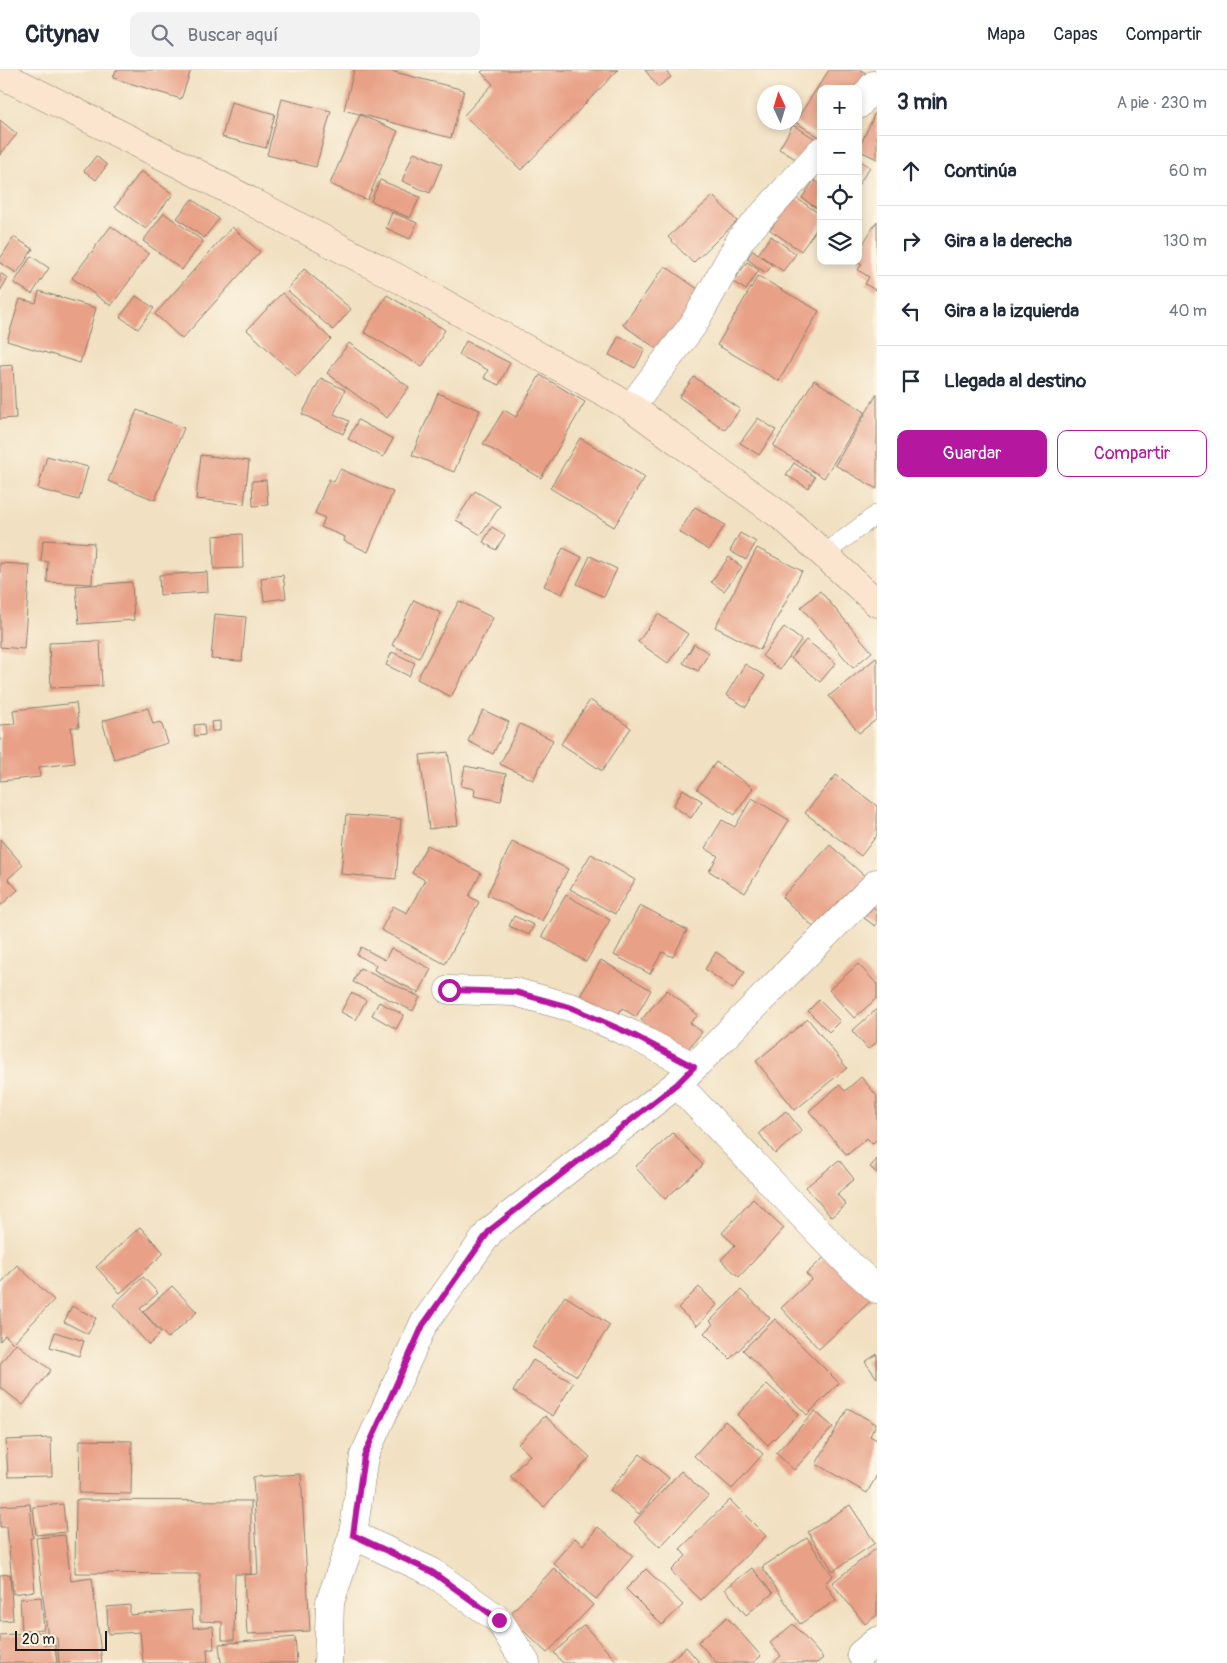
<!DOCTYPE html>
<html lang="es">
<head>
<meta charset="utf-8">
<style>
  :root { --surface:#fff; --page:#f2f2f3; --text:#1f2937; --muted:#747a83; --line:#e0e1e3; --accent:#b5179e }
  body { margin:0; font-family:Pangolin,sans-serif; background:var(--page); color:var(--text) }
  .controls { position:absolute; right:15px; top:15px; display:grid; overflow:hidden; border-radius:10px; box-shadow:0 2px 8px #0003 }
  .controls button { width:45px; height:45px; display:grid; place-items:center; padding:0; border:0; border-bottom:1px solid var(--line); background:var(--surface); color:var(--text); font:25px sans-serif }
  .compass { position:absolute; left:757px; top:15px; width:45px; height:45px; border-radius:50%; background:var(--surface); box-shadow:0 2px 8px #0003; rotate:356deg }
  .scale { position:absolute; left:15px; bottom:12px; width:92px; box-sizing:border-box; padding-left:5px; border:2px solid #1c1c1c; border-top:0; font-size:14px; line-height:18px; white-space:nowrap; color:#1c1c1c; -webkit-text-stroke:4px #fcf5e5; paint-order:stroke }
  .stop { position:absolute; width:15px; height:15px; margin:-11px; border:4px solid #b5179e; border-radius:50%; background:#fff }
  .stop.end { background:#b5179e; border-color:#fff; box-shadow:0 1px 5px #0008 }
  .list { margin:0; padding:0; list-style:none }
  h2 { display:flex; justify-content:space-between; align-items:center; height:65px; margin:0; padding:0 20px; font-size:21px }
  h2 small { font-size:16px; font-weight:400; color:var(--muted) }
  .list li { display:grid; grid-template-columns:32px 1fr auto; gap:15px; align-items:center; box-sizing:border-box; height:70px; padding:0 20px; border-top:1px solid var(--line) }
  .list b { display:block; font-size:19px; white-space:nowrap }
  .list em { font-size:16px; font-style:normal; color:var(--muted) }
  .actions { display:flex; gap:10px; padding:15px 20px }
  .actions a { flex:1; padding:11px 0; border:1px solid var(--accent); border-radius:10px; text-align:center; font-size:18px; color:var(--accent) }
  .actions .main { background:var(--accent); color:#fff }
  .icon { flex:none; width:28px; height:28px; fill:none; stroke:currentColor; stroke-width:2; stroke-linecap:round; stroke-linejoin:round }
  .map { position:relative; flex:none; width:877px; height:1593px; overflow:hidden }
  header { display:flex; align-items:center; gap:30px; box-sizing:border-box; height:70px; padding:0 25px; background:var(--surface); border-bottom:1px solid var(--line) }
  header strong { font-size:24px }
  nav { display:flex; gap:28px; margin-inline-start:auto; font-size:18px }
  .search { width:350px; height:45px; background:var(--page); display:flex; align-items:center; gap:12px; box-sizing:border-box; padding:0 18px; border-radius:10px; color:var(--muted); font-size:19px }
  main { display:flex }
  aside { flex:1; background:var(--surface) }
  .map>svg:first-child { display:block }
</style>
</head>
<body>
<header>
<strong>Citynav</strong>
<div class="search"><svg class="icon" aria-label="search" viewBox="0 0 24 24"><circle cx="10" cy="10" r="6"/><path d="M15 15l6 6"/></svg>Buscar aquí</div>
<nav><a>Mapa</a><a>Capas</a><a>Compartir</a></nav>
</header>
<main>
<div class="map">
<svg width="877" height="1593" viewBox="0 0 877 1593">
  <rect width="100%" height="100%" fill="#fcf5e5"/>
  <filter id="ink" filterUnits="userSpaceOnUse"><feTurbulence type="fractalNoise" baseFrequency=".02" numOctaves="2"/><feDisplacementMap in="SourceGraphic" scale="10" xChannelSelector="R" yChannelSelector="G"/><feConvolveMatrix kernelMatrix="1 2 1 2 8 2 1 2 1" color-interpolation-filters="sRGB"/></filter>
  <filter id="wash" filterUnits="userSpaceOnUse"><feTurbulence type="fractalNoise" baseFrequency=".0096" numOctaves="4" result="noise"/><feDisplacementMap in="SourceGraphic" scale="20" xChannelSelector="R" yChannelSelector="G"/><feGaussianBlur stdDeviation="1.12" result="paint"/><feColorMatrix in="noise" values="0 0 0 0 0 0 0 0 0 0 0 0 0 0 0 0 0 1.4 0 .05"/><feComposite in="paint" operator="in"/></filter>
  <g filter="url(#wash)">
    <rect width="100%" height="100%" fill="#f1e0c1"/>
    <g id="blocks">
      <g fill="#e8a086">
        <path d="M116 0H191L181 29 113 8Z"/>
        <path d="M354 0H387L464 20 451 68 344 40Z"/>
        <path d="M484 0H618L521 100 464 45 493 14 481 2Z"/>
        <path d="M645 0H665L671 7 658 17Z"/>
        <path d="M829 0H861L870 6 858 19H821V68L795 52Z"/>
        <path d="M282 29 331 41 316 97 267 85Z"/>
        <path d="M231 32 275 44 266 78 222 67Z"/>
        <path d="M877 39V89L858 80Z"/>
        <path d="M360 45 398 61 367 130 330 114Z"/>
        <path d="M0 50 17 64 0 85Z"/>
        <path d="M793 55 819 71 804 94 779 79Z"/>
        <path d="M414 82 442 94 430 123 402 111Z"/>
        <path d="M96 86 107 95 96 110 84 101Z"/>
        <path d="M858 90 870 97 858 115Z"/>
        <path d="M141 101 173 124 146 159 115 137Z"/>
        <path d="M380 110 420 127 410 148 371 131Z"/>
        <path d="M814 110 821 115V141L802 128Z"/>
        <path d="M713 126 737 151 693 193 668 167Z"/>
        <path d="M793 126 821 145V153L801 181 770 160Z"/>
        <path d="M192 129 219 149 204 168 177 148Z"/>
        <path d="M392 142 417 153 410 169 386 158Z"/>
        <path d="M164 143 203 171 182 200 143 171Z"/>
        <path d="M877 151V221L865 214 869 207 858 200 862 194 858 192V182Z"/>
        <path d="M111 156 149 184 111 236 72 208Z"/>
        <path d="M232 157 260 182 182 269 155 244Z"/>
        <path d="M771 166 796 184 783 201 758 184Z"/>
        <path d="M14 167 33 179 17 203 0 193V189Z"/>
        <path d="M753 180 772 195 766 203 747 189Z"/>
        <path d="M31 186 49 198 32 224 14 213Z"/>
        <path d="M747 192 759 200 746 220 733 212Z"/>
        <path d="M665 196 702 222 660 281 623 255Z"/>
        <path d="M304 199 351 239 333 260 287 220Z"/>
        <path d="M0 203 8 208 0 221Z"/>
        <path d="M758 206 819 241 779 311 717 275Z"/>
        <path d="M39 221 96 238 80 293 7 271 20 229 36 233Z"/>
        <path d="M282 223 331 269 296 306 247 260Z"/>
        <path d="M387 225 445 260 422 297 364 262Z"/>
        <path d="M136 226 154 238 138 259 120 247Z"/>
        <path d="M619 266 645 279 635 298 609 285Z"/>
        <path d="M466 271 510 293 499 315 484 308 488 300 459 285Z"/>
        <path d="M349 273 409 317 387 348 327 303Z"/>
        <path d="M13 295 16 348 0 349V296Z"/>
        <path d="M540 305 585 332 541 408 483 374 504 340 516 347Z"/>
        <path d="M694 307 740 339 725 360 679 327Z"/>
        <path d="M321 308 345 320 334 344 349 351 343 364 302 344Z"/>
        <path d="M814 310 865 342 824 408 773 376Z"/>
        <path d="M438 323 480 340 454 402 412 385Z"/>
        <path d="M877 324V419L835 395Z"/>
        <path d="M137 340 184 358 155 430 108 411Z"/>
        <path d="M758 348 776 360 759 385 740 373Z"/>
        <path d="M358 350 393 369 383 387 348 369Z"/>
        <path d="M580 368 645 407 614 457 550 418Z"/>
        <path d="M201 385 249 391 244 434 196 429Z"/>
        <path d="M47 386 88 397 79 430 38 419Z"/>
        <path d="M794 393 815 407 808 418 786 405Z"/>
        <path d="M340 399 393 422 368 482 344 471 345 467 321 457 325 448 315 443 329 409 334 412Z"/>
        <path d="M266 410 268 435 253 436 252 411Z"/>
        <path d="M475 421 500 436 481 465 456 450Z"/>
        <path d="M695 437 725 455 709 480 679 462Z"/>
        <path d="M492 457 505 465 496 480 483 472Z"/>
        <path d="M740 463 756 472 746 490 730 481Z"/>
        <path d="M242 464 243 498 214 499 213 466Z"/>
        <path d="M43 470 94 473 92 514 47 512 48 492 41 491Z"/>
        <path d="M563 478 582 487 562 524 544 516Z"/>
        <path d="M757 478 802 501 760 580 715 557Z"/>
        <path d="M590 486 617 499 604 527 577 514Z"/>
        <path d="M729 487 742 497 724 521 711 512Z"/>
        <path d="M0 493 30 495 24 579 0 577Z"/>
        <path d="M207 502 208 522 160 525 159 505Z"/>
        <path d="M283 505 286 528 264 531 261 508Z"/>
        <path d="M132 512 134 550 79 554 76 516Z"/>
        <path d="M820 521 872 582 853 598 801 537Z"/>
        <path d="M414 530 441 543 419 588 392 575Z"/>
        <path d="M459 531 493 548 451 627 417 609Z"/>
        <path d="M215 544 246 547 242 591 211 589Z"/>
        <path d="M658 544 688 564 668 593 638 572Z"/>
        <path d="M784 557 801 570 780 599 762 586Z"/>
        <path d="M806 570 836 593 820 612 791 588Z"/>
        <path d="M100 571 102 616 51 618 49 573Z"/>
        <path d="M694 574 709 583 698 601 683 593Z"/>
        <path d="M392 582 415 593 409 606 386 595Z"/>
        <path d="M876 588 877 590V649L859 663 829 626Z"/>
        <path d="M745 594 765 606 746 637 726 625Z"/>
        <path d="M590 630 631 658 602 701 561 674Z"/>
        <path d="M76 633 79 657H71L75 693 39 697 40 707 0 711V655L15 654 13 640Z"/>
        <path d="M148 638 153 654 161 652 168 673 114 689 102 651Z"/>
        <path d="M483 640 509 652 493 684 468 671Z"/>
        <path d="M220 651V661H212L211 652Z"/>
        <path d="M204 654 205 665 195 666 194 655Z"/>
        <path d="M520 654 553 670 533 710 500 694Z"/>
        <path d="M448 682 458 755 429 759 420 685Z"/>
        <path d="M716 692 753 718 735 745 697 719Z"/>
        <path d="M465 696 506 704 501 731 474 726 475 719 461 716Z"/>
        <path d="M836 705 877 736V765L861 786 805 743Z"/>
        <path d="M683 719 702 731 691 748 673 736Z"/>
        <path d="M752 728 789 750 745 823 709 801 718 786 705 778 722 750 735 757Z"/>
        <path d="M346 745 401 749 396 809 341 804Z"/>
        <path d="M0 769 23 795 8 809 18 820 0 836Z"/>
        <path d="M512 772 568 799 542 851 487 825Z"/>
        <path d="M427 775 481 803 469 826 479 832 445 894 381 860 393 836 407 843 425 810 412 803Z"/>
        <path d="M830 775 869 810 820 863 782 827Z"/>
        <path d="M591 784 635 810 615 844 570 819Z"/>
        <path d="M566 825 610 850 586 892 542 866Z"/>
        <path d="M640 835 687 860 673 887 662 882 650 904 614 885Z"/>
        <path d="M873 837 877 840V854L875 856 864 848Z"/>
        <path d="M514 846 534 855 529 865 509 856Z"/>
        <path d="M361 877 385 890 391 878 431 899 419 923 374 900 376 895 357 885Z"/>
        <path d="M716 882 745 902 733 919 705 899Z"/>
        <path d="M601 890 651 920 636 947 622 938 615 951 578 930Z"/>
        <path d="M858 894 877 914V928L854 948 829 920Z"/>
        <path d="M360 898 420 927 413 941 353 912Z"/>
        <path d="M667 920 698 945 690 953 702 962 683 985 641 950Z"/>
        <path d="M351 923 366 930 356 950 341 942Z"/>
        <path d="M819 930 840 951 829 962 808 941Z"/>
        <path d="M379 932 404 945 396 959 372 945Z"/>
        <path d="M877 939V972L868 979 852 961Z"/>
        <path d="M808 949 847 998 795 1040 756 991Z"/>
        <path d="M861 1007 877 1026V1069L872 1074 867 1068 847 1085 809 1041 839 1015 845 1021Z"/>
        <path d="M786 1041 802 1061 775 1084 759 1063Z"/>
        <path d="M673 1063 703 1095 665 1129 635 1097Z"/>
        <path d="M877 1089V1103L870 1097Z"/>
        <path d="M839 1090 854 1109 837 1124 846 1135 831 1147 806 1117Z"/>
        <path d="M753 1129 784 1158 739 1207 721 1190 735 1175 722 1163Z"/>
        <path d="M140 1157 164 1183 120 1223 96 1197Z"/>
        <path d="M832 1180 875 1227 819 1279 781 1238 812 1209 806 1204Z"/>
        <path d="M17 1195 54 1230 13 1273 5 1265 0 1271V1214Z"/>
        <path d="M143 1207 158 1223 140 1239 161 1263 149 1275 113 1235Z"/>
        <path d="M172 1216 197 1242 168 1268 143 1242Z"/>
        <path d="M699 1217 717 1235 697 1256 678 1238Z"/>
        <path d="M741 1220 770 1248 730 1289 704 1263 713 1254 710 1251Z"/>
        <path d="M565 1226 610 1255 577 1306 532 1277Z"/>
        <path d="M72 1236 96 1248 88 1264 64 1252Z"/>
        <path d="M775 1249 839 1313 807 1345 743 1280Z"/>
        <path d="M55 1262 84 1271 79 1286 50 1277Z"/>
        <path d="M16 1273 51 1300 23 1335 0 1317V1294Z"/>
        <path d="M877 1284V1308L865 1292Z"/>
        <path d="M533 1290 573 1313 553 1346 513 1321Z"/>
        <path d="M767 1314 799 1344 768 1375 737 1345Z"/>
        <path d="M848 1338 876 1354 870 1366 877 1370V1405L867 1423 816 1394Z"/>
        <path d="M815 1341 833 1357 794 1400 776 1383Z"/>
        <path d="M545 1346 590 1387 544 1437 510 1406 530 1385 518 1374Z"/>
        <path d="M725 1351 763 1384 732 1419 694 1386Z"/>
        <path d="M51 1368 52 1406 8 1407 6 1370Z"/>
        <path d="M80 1370 132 1371 131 1424 79 1423Z"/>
        <path d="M640 1384 669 1408 639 1444 610 1420Z"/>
        <path d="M681 1401 708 1426 660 1477 634 1452Z"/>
        <path d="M301 1404 310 1561 247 1564 244 1505 258 1504 253 1407Z"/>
        <path d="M76 1430 251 1431V1504H235L234 1570H222V1552L200 1551V1504L75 1503Z"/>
        <path d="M730 1430 766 1466 701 1530 671 1501 686 1486 680 1479Z"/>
        <path d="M30 1434 33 1468H30L35 1521 13 1524 7 1457H0V1436Z"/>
        <path d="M63 1434 66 1462 36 1465 33 1437Z"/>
        <path d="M850 1435 875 1473 833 1501 808 1462Z"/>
        <path d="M598 1457 633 1486 596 1529 553 1493 575 1468 583 1475Z"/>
        <path d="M65 1465 71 1511 92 1508 102 1593H59L57 1568 48 1569 36 1468Z"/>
        <path d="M807 1468 833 1506 825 1513 836 1530 800 1554 762 1497Z"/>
        <path d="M877 1478V1545L865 1554 832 1513Z"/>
        <path d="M554 1498 593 1535 547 1583 508 1546Z"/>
        <path d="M752 1498 773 1523 746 1545 725 1519Z"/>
        <path d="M646 1499 683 1535 662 1555 626 1519Z"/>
        <path d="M10 1504 13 1550 0 1551V1505Z"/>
        <path d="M41 1527 44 1559 22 1561 20 1529Z"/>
        <path d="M130 1535V1545L192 1540 193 1558 213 1556 214 1579H207L208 1593H143L140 1562 108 1564 107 1537Z"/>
        <path d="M727 1547 761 1586 753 1593H717L698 1572Z"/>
        <path d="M793 1554 823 1588 817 1593H773L781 1586 770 1573Z"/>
        <path d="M584 1555 618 1593H563L554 1583Z"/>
        <path d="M43 1562 44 1575H55L57 1593H0V1565Z"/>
        <path d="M295 1567 297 1593H221L219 1574Z"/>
        <path d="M686 1577 700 1593H667Z"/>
      </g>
    </g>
  </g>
  <g filter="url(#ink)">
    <use href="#blocks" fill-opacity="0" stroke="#867e6e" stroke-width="1"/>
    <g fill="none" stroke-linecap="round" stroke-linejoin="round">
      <defs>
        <path id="service" d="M824 484 877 444"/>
        <g id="minor">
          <path d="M858 35 874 15"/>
          <path d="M631 337 693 255 741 169 821 81"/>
          <path d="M449 920 515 922 573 938 633 965 694 997"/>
          <path d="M677 1014 851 1196 877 1219"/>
          <path d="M861 1584 877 1571"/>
          <path d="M328 1593 330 1532 353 1465"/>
          <path d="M526 1593 499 1550 432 1502 353 1465 364 1386 423 1255 490 1161 677 1014 877 813"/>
        </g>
        <path id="secondary" d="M0 4 185 97 409 214 631 337 785 449 877 533"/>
      </defs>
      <use href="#service" stroke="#867e6e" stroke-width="19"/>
      <use href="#minor" stroke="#867e6e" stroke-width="29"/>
      <use href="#secondary" stroke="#867e6e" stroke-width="29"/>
      <use href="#service" stroke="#fff" stroke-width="18"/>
      <use href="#minor" stroke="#fff" stroke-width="28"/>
      <use href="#secondary" stroke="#fbe5cf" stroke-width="28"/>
    </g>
  </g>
  <g fill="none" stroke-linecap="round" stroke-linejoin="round" filter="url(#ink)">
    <path stroke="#b5179e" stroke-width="6" d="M449 920 515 922 572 938 633 965 694 997 677 1014 490 1160 423 1255 364 1386 353 1465 432 1502 499 1550"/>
  </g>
</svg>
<div class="controls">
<button>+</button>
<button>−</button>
<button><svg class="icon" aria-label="locate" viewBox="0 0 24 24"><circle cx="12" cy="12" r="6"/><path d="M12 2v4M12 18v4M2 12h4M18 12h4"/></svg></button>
<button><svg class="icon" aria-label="layers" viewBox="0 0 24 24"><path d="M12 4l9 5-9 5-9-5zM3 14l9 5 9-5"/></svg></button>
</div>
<svg class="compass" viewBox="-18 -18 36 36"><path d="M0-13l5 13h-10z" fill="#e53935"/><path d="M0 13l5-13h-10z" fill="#747a83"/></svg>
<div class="scale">20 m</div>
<div class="stop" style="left:449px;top:920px"></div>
<div class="stop end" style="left:499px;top:1550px"></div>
</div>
<aside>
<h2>3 min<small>A pie · 230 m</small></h2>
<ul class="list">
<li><svg class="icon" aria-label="ahead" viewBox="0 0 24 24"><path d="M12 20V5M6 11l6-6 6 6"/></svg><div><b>Continúa</b></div><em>60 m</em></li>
<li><svg class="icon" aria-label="right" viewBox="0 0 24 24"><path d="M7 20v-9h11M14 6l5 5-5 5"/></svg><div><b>Gira a la derecha</b></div><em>130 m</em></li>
<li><svg class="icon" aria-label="left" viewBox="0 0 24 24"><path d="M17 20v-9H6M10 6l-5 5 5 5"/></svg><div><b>Gira a la izquierda</b></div><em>40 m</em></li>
<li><svg class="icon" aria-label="arrive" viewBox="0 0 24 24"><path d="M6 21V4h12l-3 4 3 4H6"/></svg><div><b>Llegada al destino</b></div></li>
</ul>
<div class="actions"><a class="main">Guardar</a><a>Compartir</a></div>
</aside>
</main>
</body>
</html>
